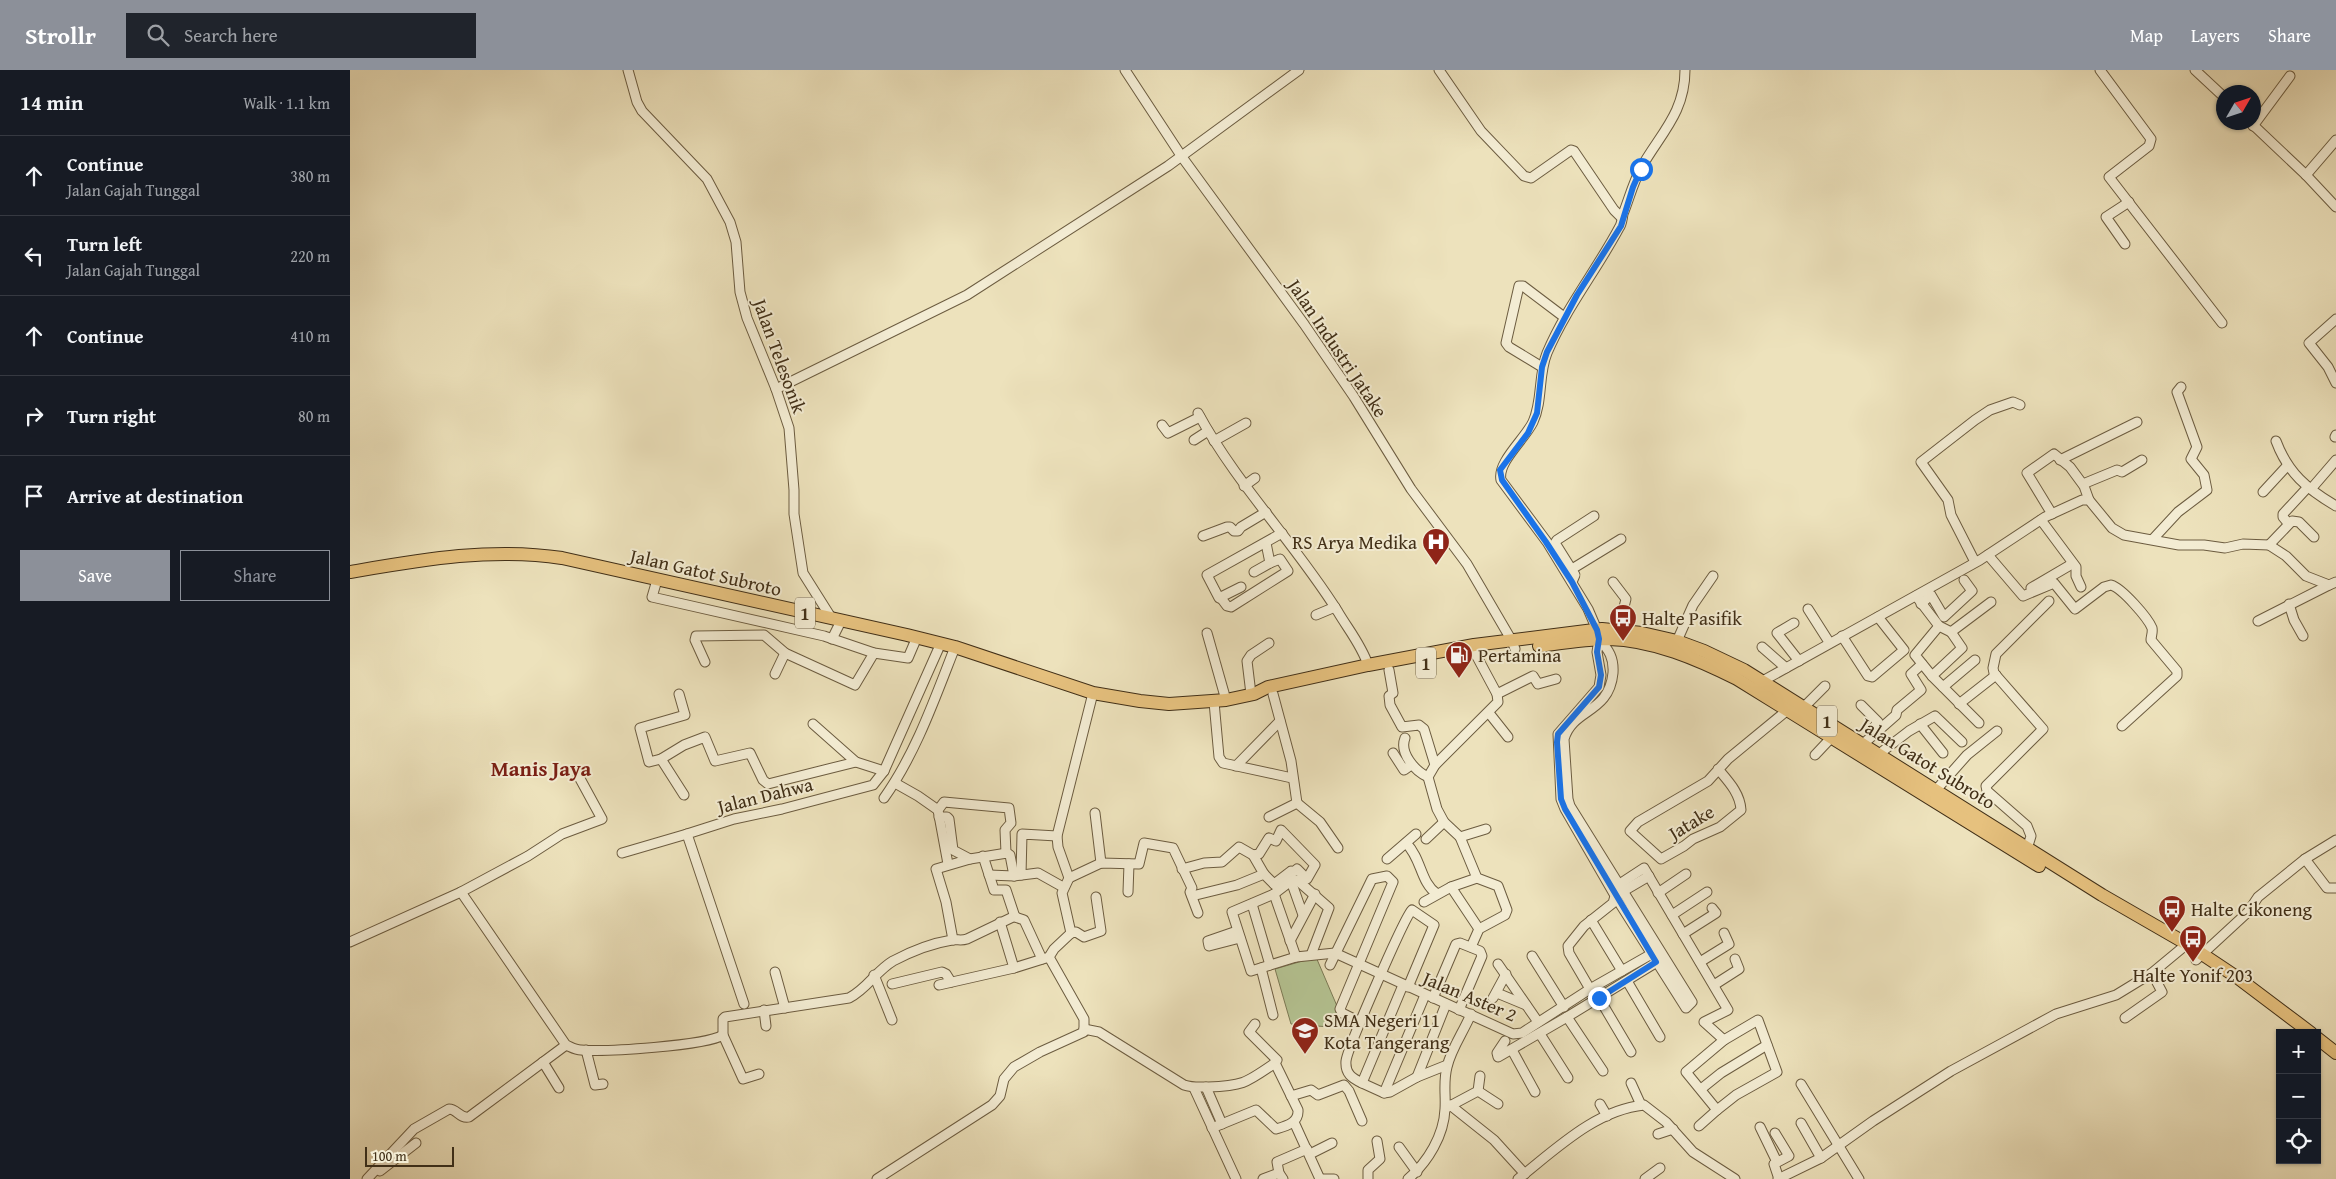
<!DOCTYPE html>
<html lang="en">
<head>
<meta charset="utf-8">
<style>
  :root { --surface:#171b24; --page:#20242c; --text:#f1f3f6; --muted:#9ea1a6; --line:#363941; --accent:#8c9099 }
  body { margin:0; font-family:"Gentium Book Plus",serif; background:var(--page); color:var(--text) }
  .controls { position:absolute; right:15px; bottom:15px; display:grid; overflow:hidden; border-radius:0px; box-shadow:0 1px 4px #0004 }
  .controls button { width:45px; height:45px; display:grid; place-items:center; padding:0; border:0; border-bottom:1px solid var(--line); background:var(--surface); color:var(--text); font:25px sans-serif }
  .compass { position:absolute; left:1866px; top:15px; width:45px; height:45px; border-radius:50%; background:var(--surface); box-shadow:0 1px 4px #0004; rotate:51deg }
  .scale { position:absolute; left:15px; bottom:12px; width:89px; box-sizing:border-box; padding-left:5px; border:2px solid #412f17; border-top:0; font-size:14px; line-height:18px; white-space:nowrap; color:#412f17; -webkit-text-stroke:4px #f3ecd3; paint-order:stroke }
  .stop { position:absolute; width:15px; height:15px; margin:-11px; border:4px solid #1a73e8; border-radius:50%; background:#fff }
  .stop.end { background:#1a73e8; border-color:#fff; box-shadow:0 1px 5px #0008 }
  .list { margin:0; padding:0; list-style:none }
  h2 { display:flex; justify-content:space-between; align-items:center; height:65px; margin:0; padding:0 20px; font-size:21px }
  h2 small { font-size:16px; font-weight:400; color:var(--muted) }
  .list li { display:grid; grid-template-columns:32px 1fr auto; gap:15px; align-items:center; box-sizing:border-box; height:80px; padding:0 20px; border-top:1px solid var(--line) }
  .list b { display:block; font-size:19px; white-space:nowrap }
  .list p { margin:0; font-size:16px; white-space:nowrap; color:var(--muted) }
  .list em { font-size:16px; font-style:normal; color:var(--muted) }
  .actions { display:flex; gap:10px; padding:15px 20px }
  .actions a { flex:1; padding:11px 0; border:1px solid var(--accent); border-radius:0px; text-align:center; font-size:18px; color:var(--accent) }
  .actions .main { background:var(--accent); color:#fff }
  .icon { flex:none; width:28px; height:28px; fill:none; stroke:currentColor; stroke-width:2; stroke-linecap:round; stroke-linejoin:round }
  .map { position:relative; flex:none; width:1986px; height:1109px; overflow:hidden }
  header { display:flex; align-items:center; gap:30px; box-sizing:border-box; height:70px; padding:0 25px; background:var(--accent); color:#fff }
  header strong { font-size:24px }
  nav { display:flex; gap:28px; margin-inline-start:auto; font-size:18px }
  .search { width:350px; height:45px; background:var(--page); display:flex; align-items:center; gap:12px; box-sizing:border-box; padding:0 18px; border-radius:0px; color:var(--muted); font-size:19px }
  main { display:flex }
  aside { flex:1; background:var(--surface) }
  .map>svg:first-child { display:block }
</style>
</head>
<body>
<header>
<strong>Strollr</strong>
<div class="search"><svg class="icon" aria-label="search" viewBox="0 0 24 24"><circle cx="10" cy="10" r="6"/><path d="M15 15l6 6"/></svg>Search here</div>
<nav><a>Map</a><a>Layers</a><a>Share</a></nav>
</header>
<main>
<aside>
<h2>14 min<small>Walk · 1.1 km</small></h2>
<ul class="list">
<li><svg class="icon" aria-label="ahead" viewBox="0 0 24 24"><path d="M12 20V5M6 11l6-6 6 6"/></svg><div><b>Continue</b><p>Jalan Gajah Tunggal</p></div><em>380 m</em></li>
<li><svg class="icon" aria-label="left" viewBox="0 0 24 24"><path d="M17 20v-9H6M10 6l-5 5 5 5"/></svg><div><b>Turn left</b><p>Jalan Gajah Tunggal</p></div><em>220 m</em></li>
<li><svg class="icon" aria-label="ahead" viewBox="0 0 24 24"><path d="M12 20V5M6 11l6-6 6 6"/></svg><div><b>Continue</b></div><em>410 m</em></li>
<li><svg class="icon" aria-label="right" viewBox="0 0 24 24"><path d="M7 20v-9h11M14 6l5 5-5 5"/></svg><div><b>Turn right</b></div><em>80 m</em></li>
<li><svg class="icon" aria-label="arrive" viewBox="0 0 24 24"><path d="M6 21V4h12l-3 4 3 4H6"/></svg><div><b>Arrive at destination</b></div></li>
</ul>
<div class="actions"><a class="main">Save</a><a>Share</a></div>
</aside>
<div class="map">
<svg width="1986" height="1109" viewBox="0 0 1986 1109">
  <rect width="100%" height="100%" fill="#ede2bc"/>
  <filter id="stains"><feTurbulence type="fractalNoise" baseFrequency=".004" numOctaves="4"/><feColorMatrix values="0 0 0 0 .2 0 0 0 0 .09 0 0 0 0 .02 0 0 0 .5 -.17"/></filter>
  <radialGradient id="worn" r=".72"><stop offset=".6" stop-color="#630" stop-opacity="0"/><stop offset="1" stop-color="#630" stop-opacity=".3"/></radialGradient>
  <path fill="#b5c493" stroke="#7b7a55" d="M966 887 993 950V958L941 954 925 899Z"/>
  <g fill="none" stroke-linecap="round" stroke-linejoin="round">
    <defs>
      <g id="minor">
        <path d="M278 0 287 32 292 41 357 109 380 152 386 172 390 222 397 248 426 319 439 358 444 420V444L453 503 482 549"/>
        <path d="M775 0 832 87 954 254 1004 327 1061 419 1117 494 1162 571 1165 579"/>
        <path d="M1089 0 1131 61 1174 106 1181 108 1221 80 1224 81 1264 140 1272 148"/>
        <path d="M1750 0 1801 69 1799 76 1759 107 1872 253"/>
        <path d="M1845 0 1874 27"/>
        <path d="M1900 52 1956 105 1986 137"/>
        <path d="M1903 56 1940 6"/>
        <path d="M1956 105 1986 70"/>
        <path d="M1775 174 1756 147 1779 132"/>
        <path d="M1986 249 1959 273 1978 297 1986 313"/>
        <path d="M1192 297 1159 277 1156 273 1169 216H1173L1214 247"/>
        <path d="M426 319 617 225 818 96 949 0"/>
        <path d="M848 343C887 415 945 473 988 542 998 559 1012 576 1018 595"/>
        <path d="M812 355 818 363 850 347"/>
        <path d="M1985 367 1986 365"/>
        <path d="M844 370 858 361"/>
        <path d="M864 371 896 353"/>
        <path d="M1926 371C1938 403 1957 419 1986 436"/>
        <path d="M1710 390 1787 352"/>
        <path d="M1733 414 1767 400 1772 402 1792 390"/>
        <path d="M894 416 905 408"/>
        <path d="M1961 419 1986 390"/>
        <path d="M1913 422 1937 396"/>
        <path d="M1702 444 1677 403 1704 384 1720 397 1734 416 1739 430"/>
        <path d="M1691 450 1726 497V506L1731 517"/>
        <path d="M1938 453 1933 447V444L1958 417"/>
        <path d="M853 466 877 457H880L884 461H888L891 457 916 442"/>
        <path d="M1803 469 1828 442 1857 420 1854 405 1841 389 1847 377 1827 322 1831 317"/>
        <path d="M1919 475 1942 451 1949 452 1964 467"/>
        <path d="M1638 485 1673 526 1704 513 1725 539 1754 517 1761 515C1772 518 1798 548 1802 558 1803 563 1801 566 1801 570L1827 601V606L1772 656"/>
        <path d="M1625 492 1601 445 1598 430 1571 392 1625 350 1640 340 1663 332 1670 335"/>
        <path d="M1222 499 1271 469"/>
        <path d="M904 502 920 493 916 473"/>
        <path d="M307 510 302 527 474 566 524 583 558 588 567 567"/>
        <path d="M1222 512 1225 505 1205 473 1207 470 1244 446"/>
        <path d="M1263 512 1276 529 1273 541V560"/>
        <path d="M891 517 869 528 857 505 932 463"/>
        <path d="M1681 518 1722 494"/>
        <path d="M1566 526 1589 556 1601 562 1641 532"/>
        <path d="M871 528 877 536 881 537 938 501 930 489 920 493"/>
        <path d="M1571 534 1581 525 1594 547 1622 521 1614 510"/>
        <path d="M1939 534 1944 550 1953 566"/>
        <path d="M1458 539 1479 572"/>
        <path d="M966 545 985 537"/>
        <path d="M1908 551 1979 515"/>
        <path d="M1444 553 1427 563 1449 591"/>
        <path d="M1589 556 1565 585 1582 606 1629 653"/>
        <path d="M857 563 876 630"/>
        <path d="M1492 566 1518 606 1522 607 1554 580 1528 547"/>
        <path d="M482 569 491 551"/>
        <path d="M1249 569C1259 580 1264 588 1263 603 1259 644 1223 638 1214 669L1218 729 1220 736 1342 932 1336 938 1267 829 1215 739 1211 729 1208 664 1249 617 1251 605 1247 582 1249 569 1247 560 1238 539 1197 472 1151 410C1147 392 1175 369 1183 352 1193 330 1188 305 1197 283 1216 238 1246 201 1269 158 1272 154 1272 149 1273 144 1279 129 1283 113 1291 98 1310 64 1335 43 1335 0"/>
        <path d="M1327 571 1343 535 1363 506"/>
        <path d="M1412 577 1436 598"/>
        <path d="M355 592 345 570 346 566 414 565 435 583 505 615 524 583"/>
        <path d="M1039 600 1043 623 1039 626 1040 635 1052 657 1069 655 1074 659 1085 695"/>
        <path d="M425 604 435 583"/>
        <path d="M1582 606 1612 578 1601 562"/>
        <path d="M1409 613 1630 490 1695 447 1732 430H1739L1762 458 1774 465 1829 475H1854L1875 478 1893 474 1919 475 1936 486 1956 506 1979 515 1986 512"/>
        <path d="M1593 617 1625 590"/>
        <path d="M901 624 897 591 901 585 919 573"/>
        <path d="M1147 624 1183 606 1188 614 1206 609"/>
        <path d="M864 632 869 687 873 693 942 708"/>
        <path d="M1609 634 1646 605"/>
        <path d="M1511 635 1528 652 1524 657 1527 662"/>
        <path d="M1454 637 1475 616"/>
        <path d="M1139 643 1158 667"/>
        <path d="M463 654 506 692 534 701"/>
        <path d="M1570 654 1593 683"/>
        <path d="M1055 668C1049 683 1065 701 1078 707"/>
        <path d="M1513 674 1546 645 1547 640 1571 620 1561 604 1572 594"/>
        <path d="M1043 683 1054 700 1061 695"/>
        <path d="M1529 684 1559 661 1585 646 1612 672"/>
        <path d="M1465 685 1481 668"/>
        <path d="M311 689 299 692 290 658 335 645 329 624"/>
        <path d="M886 696 930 651"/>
        <path d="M1368 699C1378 711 1390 723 1391 740L1370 757 1343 769 1334 776 1311 789 1280 761 1288 752 1358 711 1378 689 1440 638"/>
        <path d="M545 713 568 726 588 740"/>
        <path d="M1586 720 1617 685 1647 661"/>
        <path d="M334 725 311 689 334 675 355 667 365 691 400 683 413 710 418 714 506 692"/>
        <path d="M534 728C566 683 585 628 605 577"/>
        <path d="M947 733 970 752 988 778"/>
        <path d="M745 743 751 793"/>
        <path d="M589 747H597L599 749 603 780 620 789"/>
        <path d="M919 747 947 733 941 691 923 624"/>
        <path d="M1110 767 1136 759"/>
        <path d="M1076 769 1094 752"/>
        <path d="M1056 773C1072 789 1070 812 1087 824"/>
        <path d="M1676 782 1681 766 1677 756 1637 721 1636 716 1693 659 1644 603 1643 598 1646 584 1699 531"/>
        <path d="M272 783 337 764"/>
        <path d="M903 785 909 784 919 768 926 771 931 760 965 795 957 809 947 799 942 803 941 801 924 814"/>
        <path d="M633 786 644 820H656L665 847 674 850 692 889"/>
        <path d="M1037 789 1066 764"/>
        <path d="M1955 789 1977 818H1986"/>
        <path d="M598 794 588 740 594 732 659 738 661 753 655 760 656 783"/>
        <path d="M832 799 854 793 872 792 889 777 903 785 914 804"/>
        <path d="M639 805 664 806 688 803 713 817"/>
        <path d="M671 805 672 764 707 766"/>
        <path d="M719 808 751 793 789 794 794 773 823 778 842 818 840 822 848 843"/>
        <path d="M941 811 953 845"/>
        <path d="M1268 815 1294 798 1378 940 1354 952 1374 970"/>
        <path d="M1101 817 1129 859"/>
        <path d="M111 822 216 975C221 977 225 980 231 980 255 982 355 976 373 965"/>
        <path d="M778 822 779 794"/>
        <path d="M1308 823 1336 804"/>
        <path d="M924 824 946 887 985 883 1163 964 1172 963 1240 919 1305 882"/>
        <path d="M842 826 887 815 914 804 925 815"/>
        <path d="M1074 832 1101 817 1127 808"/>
        <path d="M902 834 920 895"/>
        <path d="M1322 845 1357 822"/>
        <path d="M1241 850 1272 901"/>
        <path d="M650 852 664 898"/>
        <path d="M887 861 858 871 859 876 890 868"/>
        <path d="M721 863 712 823 719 808 708 777 707 766 743 623"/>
        <path d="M721 863 726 862 734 867 751 861 746 827"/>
        <path d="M1333 864 1366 843 1362 838"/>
        <path d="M603 870 596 832 586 799 620 789 657 783 660 785 664 806"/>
        <path d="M940 871 965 824"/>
        <path d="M0 872 111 822 178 786 212 764 252 749 228 705"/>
        <path d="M1121 877 1129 859 1155 845 1157 840 1148 816 1127 808 1110 767 1094 752 1087 739 1078 707 1085 695 1148 632 1147 624 1125 583 1124 575"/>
        <path d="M1182 886 1214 937"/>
        <path d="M946 887 901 901 882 842 924 824 941 811 947 810 979 838 961 885"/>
        <path d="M1846 890 1898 842 1908 827 1955 789 1986 770"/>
        <path d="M1350 892 1379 874 1374 863"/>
        <path d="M1148 894 1188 952"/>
        <path d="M980 895 1022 809 1037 806 1043 812 990 939 992 943 1010 952"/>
        <path d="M911 898 923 945"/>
        <path d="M425 902 435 938"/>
        <path d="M524 905 542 950"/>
        <path d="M1277 911 1310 967"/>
        <path d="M542 914 592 902 596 904 601 912"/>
        <path d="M589 915 664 898 696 888"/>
        <path d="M1053 915 1012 1013C1002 1008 995 1004 996 991 997 979 1055 846 1062 840L1084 855 1058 917"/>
        <path d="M1364 915 1389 899 1385 889"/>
        <path d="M1240 919 1219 883 1218 876 1234 856 1263 833 1265 826 1299 806"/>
        <path d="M1147 923 1176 935"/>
        <path d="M1083 928 1106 874 1110 873 1130 881 1132 886 1109 940"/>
        <path d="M1143 928 1156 904"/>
        <path d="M1249 928 1281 982"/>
        <path d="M394 934 337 764 384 749 432 739 523 715 534 701 591 573"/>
        <path d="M414 940 416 956"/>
        <path d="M1217 947 1253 1001"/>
        <path d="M1775 948 1812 922 1802 903"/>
        <path d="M1408 950 1427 1002 1386 1025 1367 1040 1336 1002 1374 970Z"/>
        <path d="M734 959 749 962 834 1015C843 1018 849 1017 858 1017 893 1016 896 1013 925 993L927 990 899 962 905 954"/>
        <path d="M1190 964 1218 1008"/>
        <path d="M1155 971 1147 983 1148 987 1217 947 1307 892"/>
        <path d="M236 980 245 1015 253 1014"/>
        <path d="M1162 980 1185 1022"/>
        <path d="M193 992 209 1018"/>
        <path d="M409 1004 393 1009 373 965V949L375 947 499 928C517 919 526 901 543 891 560 882 583 873 602 870 607 869 611 871 617 869L665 846"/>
        <path d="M1067 1007 1096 934"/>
        <path d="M1012 1013 1034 1023 1040 1022 1067 1007 1097 995"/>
        <path d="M1281 1013 1291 1035"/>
        <path d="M1451 1014 1509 1109"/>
        <path d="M856 1017 872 1054"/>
        <path d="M844 1018 886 1109"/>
        <path d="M1351 1019 1371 1003 1417 975"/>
        <path d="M1128 1021 1148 1034"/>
        <path d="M1034 1023 1075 925"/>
        <path d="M941 1026 961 1020 968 1025 994 1015 999 1021 1012 1051"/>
        <path d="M1250 1034 1257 1046"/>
        <path d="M1100 1035 1144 1070 1175 1104"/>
        <path d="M1098 1037 1128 1021 1130 1006"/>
        <path d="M944 1052 970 1109"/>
        <path d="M1451 1053 1471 1088"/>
        <path d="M1349 1056 1367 1040"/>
        <path d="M1410 1057 1427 1092"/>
        <path d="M862 1058 906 1040 926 1059C936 1056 949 1053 948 1040L925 993"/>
        <path d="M1425 1063 1439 1086 1424 1094 1429 1109"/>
        <path d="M1308 1064 1323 1059"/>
        <path d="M1049 1077 1067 1102"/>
        <path d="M960 1084 982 1073"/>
        <path d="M30 1101 66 1073"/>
        <path d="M17 1109 64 1059 99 1039C107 1039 110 1049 119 1047L216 975"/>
        <path d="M527 1109 642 1035 650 1026 654 1009 664 997 690 982 734 962V949L699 887 704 879 721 863"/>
        <path d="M913 1109 929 1103"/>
        <path d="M933 1109 929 1103 927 1092 957 1079"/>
        <path d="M972 1109H984"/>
        <path d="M1018 1109V1100L1030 1089 1027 1071"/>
        <path d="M1058 1109C1078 1092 1094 1065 1095 1039 1096 1025 1093 1012 1097 997 1101 979 1114 961 1121 944"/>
        <path d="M1168 1109C1205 1080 1245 1040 1294 1035L1316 1052 1343 1082 1385 1109"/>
        <path d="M1295 1109 1310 1098"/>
        <path d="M1428 1109 1471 1088 1523 1051 1601 1001 1706 944 1766 925 1802 903 1837 874"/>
      </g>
      <g id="highway">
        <path d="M0 502C70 490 141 477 212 488L557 565 605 577 743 623 790 631 819 634 876 630 904 624 918 617 1018 595 1124 575 1252 559 1292 563 1327 571 1354 581 1394 600 1752 825 1837 874 1888 908 1961 963"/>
        <path d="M1189 576C1212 573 1236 569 1259 569 1303 570 1347 589 1387 609L1689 796"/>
        <path d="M1967 968 1986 983"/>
      </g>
    </defs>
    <use href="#minor" stroke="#6c5c40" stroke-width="11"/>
    <use href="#highway" stroke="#412f17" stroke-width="14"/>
    <use href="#minor" stroke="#f3ecd3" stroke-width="9"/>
    <use href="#highway" stroke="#e6c17e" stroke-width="12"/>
  </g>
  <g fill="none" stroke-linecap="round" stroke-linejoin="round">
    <path stroke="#1a73e8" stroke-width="6" d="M1249 928 1306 892 1215 739 1211 729 1207 672 1208 664 1249 617 1251 605 1247 582 1249 569 1247 560 1222 512 1196 472 1152 410 1150 400 1178 363 1187 343 1192 297 1197 282 1227 225 1271 156 1283 117 1291 99"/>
  </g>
  <defs>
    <symbol id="hospital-pin" viewBox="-11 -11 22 30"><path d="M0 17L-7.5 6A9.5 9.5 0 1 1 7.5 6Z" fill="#8f2418" stroke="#f3ecd3"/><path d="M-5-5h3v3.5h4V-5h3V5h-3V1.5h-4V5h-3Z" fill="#fff"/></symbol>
    <symbol id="bus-pin" viewBox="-11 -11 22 30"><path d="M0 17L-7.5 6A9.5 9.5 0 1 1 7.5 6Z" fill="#8f2418" stroke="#f3ecd3"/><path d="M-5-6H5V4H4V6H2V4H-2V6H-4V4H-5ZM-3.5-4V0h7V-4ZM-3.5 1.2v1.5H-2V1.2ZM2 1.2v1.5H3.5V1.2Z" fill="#fff"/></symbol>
    <symbol id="fuel-pin" viewBox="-11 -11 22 30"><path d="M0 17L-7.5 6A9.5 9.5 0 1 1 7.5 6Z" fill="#8f2418" stroke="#f3ecd3"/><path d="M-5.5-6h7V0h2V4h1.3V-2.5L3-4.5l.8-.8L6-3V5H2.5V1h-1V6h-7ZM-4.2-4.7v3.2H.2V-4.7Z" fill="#fff"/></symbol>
    <symbol id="school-pin" viewBox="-11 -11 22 30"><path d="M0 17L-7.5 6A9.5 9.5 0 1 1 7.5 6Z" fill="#8f2418" stroke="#f3ecd3"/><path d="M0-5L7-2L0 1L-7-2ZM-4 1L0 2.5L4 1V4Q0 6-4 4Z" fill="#fff"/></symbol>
  </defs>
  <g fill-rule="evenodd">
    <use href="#hospital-pin" x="1070" y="456" width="32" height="43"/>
    <use href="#bus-pin" x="1257" y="532" width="32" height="43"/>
    <use href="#fuel-pin" x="1093" y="569" width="32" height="43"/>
    <use href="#bus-pin" x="1806" y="823" width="32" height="43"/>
    <use href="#bus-pin" x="1827" y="853" width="32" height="43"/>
    <use href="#school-pin" x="939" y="945" width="32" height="43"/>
  </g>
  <g text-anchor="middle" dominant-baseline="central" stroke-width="4" stroke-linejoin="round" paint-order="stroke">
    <g fill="#f3ecd3" stroke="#76684f" stroke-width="1">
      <rect x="445" y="527.5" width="20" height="31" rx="4"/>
      <rect x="1066" y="577.5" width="20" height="31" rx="4"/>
      <rect x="1467" y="635.5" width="20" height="31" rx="4"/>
    </g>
    <g font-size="18" font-weight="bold" fill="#412f17">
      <text x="455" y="543">1</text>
      <text x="1076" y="593">1</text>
      <text x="1477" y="651">1</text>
    </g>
    <g font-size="19" fill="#412f17" stroke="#f3ecd3">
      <text transform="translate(988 278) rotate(56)">Jalan Industri Jatake</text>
      <text transform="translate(430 286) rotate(70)">Jalan Telesonik</text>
      <text transform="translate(356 502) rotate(13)">Jalan Gatot Subroto</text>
      <text transform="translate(1578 693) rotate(32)">Jalan Gatot Subroto</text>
      <text transform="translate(415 725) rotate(-14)">Jalan Dahwa</text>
      <text transform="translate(1341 752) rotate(-31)">Jatake</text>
      <text transform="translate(1120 926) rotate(23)">Jalan Aster 2</text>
    </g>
    <g font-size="19" fill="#412f17" stroke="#f3ecd3" text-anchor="start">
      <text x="1067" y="472" text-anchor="end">RS Arya Medika</text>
      <text x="1292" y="548">Halte Pasifik</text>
      <text x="1128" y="585">Pertamina</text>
      <text x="1841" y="839">Halte Cikoneng</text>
      <text x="1843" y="905" text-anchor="middle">Halte Yonif 203</text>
      <text x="974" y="950">SMA Negeri 11<tspan x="974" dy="22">Kota Tangerang</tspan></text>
    </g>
    <g font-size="21" font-weight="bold" fill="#7a1f14" stroke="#f3ecd3">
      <text x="191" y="698">Manis Jaya</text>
    </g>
  </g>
  <rect width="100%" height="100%" filter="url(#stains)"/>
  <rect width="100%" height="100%" fill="url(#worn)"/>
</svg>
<div class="controls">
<button>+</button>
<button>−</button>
<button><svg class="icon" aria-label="locate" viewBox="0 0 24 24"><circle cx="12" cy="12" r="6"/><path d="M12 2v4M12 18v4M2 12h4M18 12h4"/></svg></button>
</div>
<svg class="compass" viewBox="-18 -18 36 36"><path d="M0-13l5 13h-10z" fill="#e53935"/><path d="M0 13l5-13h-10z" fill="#9ea1a6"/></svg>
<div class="scale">100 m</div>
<div class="stop" style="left:1291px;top:99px"></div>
<div class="stop end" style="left:1249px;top:928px"></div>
</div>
</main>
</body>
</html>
